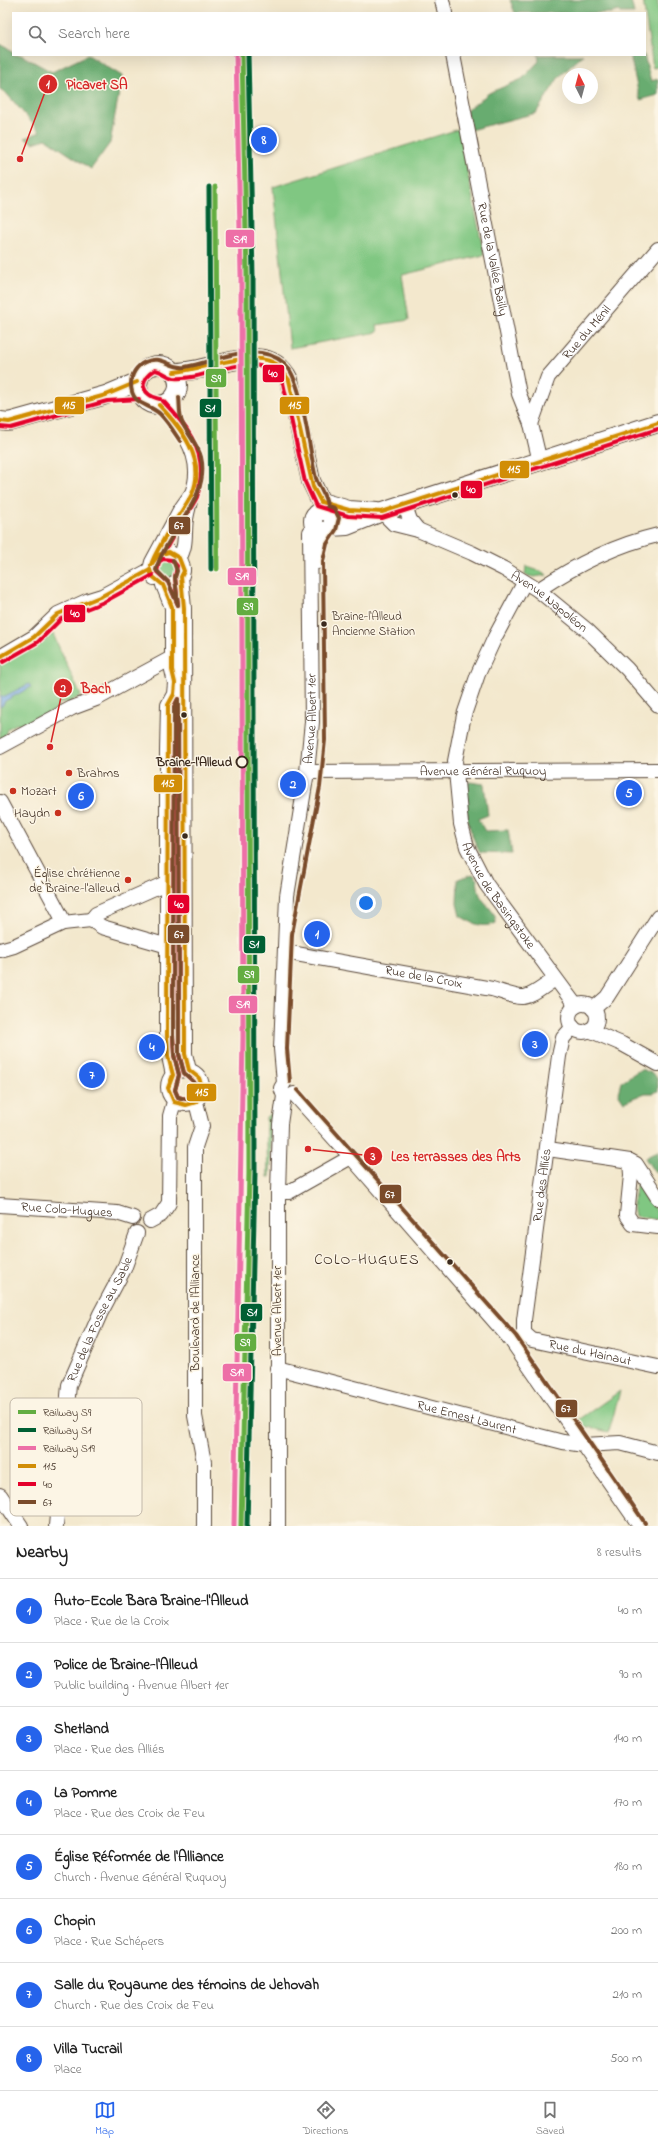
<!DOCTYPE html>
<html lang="en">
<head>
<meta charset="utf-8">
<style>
  :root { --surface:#fff; --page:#f6f6f6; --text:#222; --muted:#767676; --line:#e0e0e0; --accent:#2563eb }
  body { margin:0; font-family:"Indie Flower",sans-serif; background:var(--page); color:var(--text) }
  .compass { position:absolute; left:562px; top:68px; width:36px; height:36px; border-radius:50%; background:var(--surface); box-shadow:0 4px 16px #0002; rotate:354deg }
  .you { position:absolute; left:366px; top:903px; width:14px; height:14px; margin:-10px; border:3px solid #fff; border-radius:50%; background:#1a73e8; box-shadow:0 0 0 6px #1a73e833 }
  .badge { display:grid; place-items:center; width:26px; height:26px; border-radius:50%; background:var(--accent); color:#fff; font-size:13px; font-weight:700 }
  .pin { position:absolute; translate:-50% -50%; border:2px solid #fff; box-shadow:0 1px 4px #0006 }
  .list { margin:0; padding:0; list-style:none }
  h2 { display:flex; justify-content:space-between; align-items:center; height:52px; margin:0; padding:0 16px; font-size:17px }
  h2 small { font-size:13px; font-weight:400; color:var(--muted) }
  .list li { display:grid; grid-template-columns:26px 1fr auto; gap:12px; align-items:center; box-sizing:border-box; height:64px; padding:0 16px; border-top:1px solid var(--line) }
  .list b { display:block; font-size:15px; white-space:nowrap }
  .list p { margin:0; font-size:13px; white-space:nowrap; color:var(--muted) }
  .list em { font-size:13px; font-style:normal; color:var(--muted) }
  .icon { flex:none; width:22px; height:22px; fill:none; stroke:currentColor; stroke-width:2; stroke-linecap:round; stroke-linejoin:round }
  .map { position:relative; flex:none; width:658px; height:1526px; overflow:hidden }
  .search { position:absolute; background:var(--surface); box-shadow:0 4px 16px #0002; left:12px; right:12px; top:12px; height:44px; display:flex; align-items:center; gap:10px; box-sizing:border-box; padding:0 14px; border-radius:0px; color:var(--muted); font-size:15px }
  .sheet { height:564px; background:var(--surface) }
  nav { display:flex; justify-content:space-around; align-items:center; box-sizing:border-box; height:56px; border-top:1px solid var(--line); background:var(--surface); font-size:11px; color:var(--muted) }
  nav a { display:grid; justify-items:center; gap:2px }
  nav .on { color:var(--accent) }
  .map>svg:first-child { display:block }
</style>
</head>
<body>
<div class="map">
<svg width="658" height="1526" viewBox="0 0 658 1526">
  <rect width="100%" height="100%" fill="#fcf5e5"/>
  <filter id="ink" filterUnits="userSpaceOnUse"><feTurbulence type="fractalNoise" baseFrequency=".025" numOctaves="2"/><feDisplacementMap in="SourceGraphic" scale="8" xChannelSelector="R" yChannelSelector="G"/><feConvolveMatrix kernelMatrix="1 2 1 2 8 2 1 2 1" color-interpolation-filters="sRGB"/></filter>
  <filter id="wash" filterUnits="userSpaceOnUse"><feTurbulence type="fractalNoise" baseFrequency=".012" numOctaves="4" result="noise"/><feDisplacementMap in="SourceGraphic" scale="16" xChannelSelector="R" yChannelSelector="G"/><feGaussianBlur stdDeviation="0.9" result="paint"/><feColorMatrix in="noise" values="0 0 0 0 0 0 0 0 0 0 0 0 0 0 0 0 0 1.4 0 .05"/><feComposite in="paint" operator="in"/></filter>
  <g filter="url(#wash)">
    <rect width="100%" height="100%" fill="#f3e8cd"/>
    <g fill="#80c782" stroke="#5e7850">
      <path d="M643 0H658V67L653 68Z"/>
      <path d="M459 129 484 255 402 275 409 320 377 325 378 332 290 348 273 187Z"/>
      <circle cx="167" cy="569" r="9"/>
      <path d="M526 566C533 570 541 570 547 575L534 577 525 575Z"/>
      <path d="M53 634 81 696 68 703 64 702 57 705 59 708 25 726 16 724 7 729 4 738 0 740V663L27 649 28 651 34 649 35 644Z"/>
      <path d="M272 1113 270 1177H268L266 1117Z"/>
      <path d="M637 1182 641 1185 658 1214V1220L635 1216 633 1205Z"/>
      <path d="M620 1391 609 1432 583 1426 577 1421Z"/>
    </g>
    <g fill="#68ac70" stroke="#526b47">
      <path d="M510 0H631L634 13H620L619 11 610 13H515Z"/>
      <path d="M0 44 13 51V55H21L52 72 88 55 122 76 110 143 91 169 46 139 33 143 25 138 40 132 7 94 0 89Z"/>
      <path d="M538 55H583L559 77 536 113 470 130 466 111 489 93 522 79 539 61Z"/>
      <path d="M630 55H644L651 81 658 79V95L640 100Z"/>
      <path d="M470 782 484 784 488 815 478 819 485 831 508 830 512 854 480 853C469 833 464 808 465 785Z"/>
      <path d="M473 874C480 880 476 889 481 897 487 907 496 911 496 923 482 929 472 923 460 916L457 904 458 879Z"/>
      <path d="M641 1069C656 1075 658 1073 658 1091L653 1093H645L624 1102 618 1093 621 1082Z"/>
      <path d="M658 1151V1171L655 1173 645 1158Z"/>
    </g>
    <path fill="#7aafe8" stroke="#5a6c83" d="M29 684 31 687 5 701 3 705 0 707V697H3Z"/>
  </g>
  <g filter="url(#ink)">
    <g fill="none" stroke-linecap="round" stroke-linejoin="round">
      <defs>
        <g id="minor">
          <path d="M442 0 445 13"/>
          <path id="s1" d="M453 55 519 394 531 424 540 462"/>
          <path d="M173 398 176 423"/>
          <path d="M159 405C180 425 201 453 195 483 192 495 188 507 186 519 184 532 187 547 179 558"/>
          <path id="s2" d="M531 424 548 377 658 249"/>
          <path d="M405 506 410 520 418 530"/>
          <path id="s3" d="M382 512 394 524 418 530 472 553 504 569 538 590 588 631 627 669 658 705"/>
          <path d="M157 556 169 552 179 558C185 567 185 576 175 583"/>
          <path d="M317 562 319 544 325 531"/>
          <path d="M181 577 184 608 185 1054 189 1070"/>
          <path d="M154 578 150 570 152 562 180 510 192 493"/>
          <path id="s4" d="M524 583 495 637 478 674 464 715 455 761 461 824 467 847 486 884 576 1006"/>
          <path d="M163 585 172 607V670L175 683 174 694 168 705 167 751V1047L173 1075"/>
          <path d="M538 590C574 566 615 545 658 535"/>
          <path d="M0 657 34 637 58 614 89 600 102 596 150 570"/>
          <path d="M0 747 72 708 96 699 179 654"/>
          <path id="s5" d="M307 772 658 770"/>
          <path d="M0 802 61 916 63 923"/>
          <path d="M168 946 102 927 91 920 96 914 168 882"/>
          <path d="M0 950 14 946 63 923 91 920"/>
          <path id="s6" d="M285 952 492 989C529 1001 523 1001 555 979"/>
          <circle cx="583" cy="1018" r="14"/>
          <path d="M593 1009 607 997 658 917"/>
          <path d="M589 1030 622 1044 658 1064"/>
          <circle cx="185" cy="1087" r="17"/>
          <path d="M294 1094 351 1157 511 1340 640 1526"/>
          <path d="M196 1102 202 1126 195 1147V1416L204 1462V1526"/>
          <path d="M548 1149 630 1161 636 1164 658 1198"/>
          <path d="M630 1161 631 1175 627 1215 633 1224 658 1227"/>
          <path d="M278 1192H289L351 1157"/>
          <path id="s7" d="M0 1205 117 1213 133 1218"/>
          <path d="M150 1221 161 1215 169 1203 170 1116 174 1102"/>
          <path id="s8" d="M524 1333V1320L559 1056 563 1038 573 1027"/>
          <path id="s9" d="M524 1333 532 1340 658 1367"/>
          <path id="s10" d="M277 1368 563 1442 584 1445 620 1443 658 1453"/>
          <path d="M0 1495 21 1526"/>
          <path id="s11" d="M56 1526 69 1385 100 1314 124 1269 137 1233"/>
          <path id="s12" d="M278 1526V1192L280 1124 284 1096 281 1088 284 1083 281 1049 287 896 307 772 312 722 310 532 314 527"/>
        </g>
        <g id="major">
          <circle cx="158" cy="385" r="20"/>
          <path d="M174 372C211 374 267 335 289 380L311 481 321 502 322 511"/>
          <path d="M0 421 9 422 106 395 137 382"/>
          <path d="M321 502 349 510 377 512"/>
          <circle cx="323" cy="521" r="10"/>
          <path d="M331 527 347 526 382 512 658 423"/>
        </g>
      </defs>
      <use href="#minor" stroke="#574638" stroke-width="16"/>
      <use href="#major" stroke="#574638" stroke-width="20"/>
      <use href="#minor" stroke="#fff" stroke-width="14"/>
      <use href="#major" stroke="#fff" stroke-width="18"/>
      <defs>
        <g id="bus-1">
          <path d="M174 372C202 370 258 346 280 367 283 371 286 376 289 380L313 487 321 502 349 510 382 512 658 423"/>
          <path d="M0 421 9 422 106 395 137 382"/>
          <path d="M151 565C154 555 161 545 166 535 174 521 185 508 192 494 207 460 181 428 159 405"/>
          <path d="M150 570 152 576 163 585 172 607V670L175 683 174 694 168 705 167 1035 168 1056 173 1075 168 1088 174 1102 186 1105 196 1102 203 1090 199 1078 189 1070 185 1054 184 608 181 577 184 571 179 558 169 552 158 555 151 565"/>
          <path d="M0 657 34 637 58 614 102 596 150 570"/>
        </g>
        <g id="bus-2">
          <path d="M160 399C142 395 137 381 155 370 163 371 167 377 174 378 213 381 254 343 283 383L305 482 316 506 348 516 382 518 658 429"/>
          <path d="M163 401C184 423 206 449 200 482 199 487 199 492 197 497 188 514 176 530 167 547"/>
          <path d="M0 427 11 428 107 401 139 399"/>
          <path d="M159 562 157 572 168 582 178 605 175 577 177 566 172 560 163 559 160 561"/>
          <path d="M3 662 38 642 61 619 104 602 153 575"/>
          <path d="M178 699 179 1054 184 1073 194 1082 196 1089 192 1097 186 1099 178 1097 175 1090 179 1075 174 1055 173 1035 174 707Z"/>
        </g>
        <g id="bus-3">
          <path d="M180 441C174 432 168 422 160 414 149 403 131 406 131 384 131 375 136 366 145 362 162 354 170 369 185 367 216 362 255 339 284 363 303 379 309 451 316 478 319 488 326 495 327 506L334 508 339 518 336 530 327 544 323 561 325 740 320 787 292 934 287 1049 290 1082"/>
          <path d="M173 560 177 571 175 577 178 605 168 582 156 570C166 532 211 499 201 457 198 444 187 434 182 422 179 415 180 405 179 397"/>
          <path d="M178 699 179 1054 184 1073 194 1082 196 1089 192 1097 186 1099 178 1097 175 1090 179 1075 174 1055 173 1035 174 707Z"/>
          <path d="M298 1090 516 1336 645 1523"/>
        </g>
      </defs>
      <use href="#bus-1" stroke="#fcf5e5" stroke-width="7"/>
      <use href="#bus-2" stroke="#fcf5e5" stroke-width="7"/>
      <use href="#bus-3" stroke="#fcf5e5" stroke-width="7"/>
      <use href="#bus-1" stroke="#d18d06" stroke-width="4"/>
      <use href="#bus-2" stroke="#e4002b" stroke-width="4"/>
      <use href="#bus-3" stroke="#7a4b2a" stroke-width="4"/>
      <defs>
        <g id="rail-1">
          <path d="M215 187 217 569"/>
          <path d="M241 1526 249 1173 247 275 242 55"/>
        </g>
        <g id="rail-2">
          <path d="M209 187 211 569"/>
          <path d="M247 1526 255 1173 253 275 248 55"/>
        </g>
        <path id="rail-3" d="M234 1526 243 1037 241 275 236 55"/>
      </defs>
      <use href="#rail-1" stroke="#fcf5e5" stroke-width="8"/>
      <use href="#rail-2" stroke="#fcf5e5" stroke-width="8"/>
      <use href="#rail-3" stroke="#fcf5e5" stroke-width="8"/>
      <use href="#rail-1" stroke="#63ad41" stroke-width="5"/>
      <use href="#rail-2" stroke="#005f33" stroke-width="5"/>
      <use href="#rail-3" stroke="#ed6fa7" stroke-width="5"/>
    </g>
  </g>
  <g fill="#3b2a1e" stroke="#fcf5e5" stroke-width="1.5">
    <circle cx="455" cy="495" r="3.5"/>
    <circle cx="324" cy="624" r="3.5"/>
    <circle cx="184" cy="715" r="3.5"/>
    <circle cx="185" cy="836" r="3.5"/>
    <circle cx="450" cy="1262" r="3.5"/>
  </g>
  <circle fill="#fcf5e5" stroke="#3b2a1e" stroke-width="2" cx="242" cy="762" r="5.5"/>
  <g fill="#c8321e" stroke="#fcf5e5" stroke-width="1.5">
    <circle cx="69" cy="773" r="4"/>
    <circle cx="13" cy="791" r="4"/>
    <circle cx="58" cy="813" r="4"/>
    <circle cx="128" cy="880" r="4"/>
  </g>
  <g text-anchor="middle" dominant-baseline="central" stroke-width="3" stroke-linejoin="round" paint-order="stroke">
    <g font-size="12" fill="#3b2a1e" stroke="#fcf5e5" text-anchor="start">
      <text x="332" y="617">Braine-l'Alleud<tspan x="332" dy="15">Ancienne Station</tspan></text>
    </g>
    <g font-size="13" fill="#3b2a1e" stroke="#fcf5e5">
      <text stroke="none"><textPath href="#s1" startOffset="208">Rue de la Vallée Bailly</textPath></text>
      <text stroke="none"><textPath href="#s2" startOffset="109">Rue du Ménil</textPath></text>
      <text stroke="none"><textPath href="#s3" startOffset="192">Avenue Napoléon</textPath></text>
      <text stroke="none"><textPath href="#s12" startOffset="811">Avenue Albert 1er</textPath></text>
      <text stroke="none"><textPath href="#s5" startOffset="176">Avenue Général Ruquoy</textPath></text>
      <text stroke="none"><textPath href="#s4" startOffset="337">Avenue de Basingstoke</textPath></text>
      <text stroke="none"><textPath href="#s6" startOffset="141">Rue de la Croix</textPath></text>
      <text stroke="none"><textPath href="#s8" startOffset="149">Rue des Alliés</textPath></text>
      <text stroke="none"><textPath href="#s7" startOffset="67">Rue Colo-Hugues</textPath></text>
      <text transform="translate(277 1311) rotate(-90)">Avenue Albert 1er</text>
      <text transform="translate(195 1313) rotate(-90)">Boulevard de l'Alliance</text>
      <text stroke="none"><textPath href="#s11" startOffset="214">Rue de la Fosse au Sable</textPath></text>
      <text stroke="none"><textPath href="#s9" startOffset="70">Rue du Hainaut</textPath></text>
      <text stroke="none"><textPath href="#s10" startOffset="196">Rue Ernest Laurent</textPath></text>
    </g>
    <g font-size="13" font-weight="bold" fill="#3b2a1e" stroke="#fcf5e5" text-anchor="end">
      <text x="232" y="762">Braine-l'Alleud</text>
    </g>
    <g font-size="13" fill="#3b2a1e" stroke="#fcf5e5" text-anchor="start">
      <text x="77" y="773">Brahms</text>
      <text x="21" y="791">Mozart</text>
      <text x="50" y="813" text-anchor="end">Haydn</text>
      <text x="120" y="873" text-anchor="end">Église chrétienne<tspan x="120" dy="15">de Braine-l'alleud</tspan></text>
    </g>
    <g font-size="15" letter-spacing="1" fill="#3b2a1e" stroke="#fcf5e5">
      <text x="367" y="1260">COLO-HUGUES</text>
    </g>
  </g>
  <rect x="10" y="1398" width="132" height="118" rx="6" fill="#fcf5e5" stroke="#c2b8a9" stroke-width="1"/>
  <rect x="18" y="1410" width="18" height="4" fill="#63ad41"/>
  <rect x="18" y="1428" width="18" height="4" fill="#005f33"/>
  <rect x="18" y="1446" width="18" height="4" fill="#ed6fa7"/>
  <rect x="18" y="1464" width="18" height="4" fill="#d18d06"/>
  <rect x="18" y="1482" width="18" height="4" fill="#e4002b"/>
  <rect x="18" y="1500" width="18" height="4" fill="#7a4b2a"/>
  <g font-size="11" fill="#3b2a1e">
    <text x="43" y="1416">Railway S9</text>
    <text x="43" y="1434">Railway S1</text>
    <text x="43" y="1452">Railway S19</text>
    <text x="43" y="1470">115</text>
    <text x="43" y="1488">40</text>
    <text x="43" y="1506">67</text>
  </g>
  <path fill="none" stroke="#d62828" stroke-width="1.5" d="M20 159L48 84M50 747L63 688M308 1149L373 1156"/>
  <g fill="#d62828" stroke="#fcf5e5" stroke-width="1.5">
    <circle cx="20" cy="159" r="4"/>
    <circle cx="50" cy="747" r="4"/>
    <circle cx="308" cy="1149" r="4"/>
    <circle cx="48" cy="84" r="10"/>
    <circle cx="63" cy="688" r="10"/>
    <circle cx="373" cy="1156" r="10"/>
  </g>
  <g font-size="12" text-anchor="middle" font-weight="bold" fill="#fff">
    <text x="48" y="88">1</text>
    <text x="63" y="692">2</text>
    <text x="373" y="1160">3</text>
  </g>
  <g font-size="14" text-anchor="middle" font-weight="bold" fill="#d62828" stroke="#fcf5e5" stroke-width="3" stroke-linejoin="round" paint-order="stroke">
    <text x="97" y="89">Picavet SA</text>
    <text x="96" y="693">Bach</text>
    <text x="456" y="1161">Les terrasses des Arts</text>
  </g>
  <g stroke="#fcf5e5" stroke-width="1.5">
    <rect x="225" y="229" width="30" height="19" rx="4" fill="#ed6fa7"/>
    <rect x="262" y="364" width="23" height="19" rx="4" fill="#e4002b"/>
    <rect x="205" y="368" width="22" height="20" rx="4" fill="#63ad41"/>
    <rect x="54" y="396" width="31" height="19" rx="4" fill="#d18d06"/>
    <rect x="279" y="396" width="31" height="19" rx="4" fill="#d18d06"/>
    <rect x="199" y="398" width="23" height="20" rx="4" fill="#005f33"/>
    <rect x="499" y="460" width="31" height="19" rx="4" fill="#d18d06"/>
    <rect x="460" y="480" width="23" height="19" rx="4" fill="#e4002b"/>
    <rect x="168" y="516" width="23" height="19" rx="4" fill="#7a4b2a"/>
    <rect x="227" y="567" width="30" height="19" rx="4" fill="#ed6fa7"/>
    <rect x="236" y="597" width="23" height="19" rx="4" fill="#63ad41"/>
    <rect x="63" y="604" width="23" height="19" rx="4" fill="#e4002b"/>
    <rect x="153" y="774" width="30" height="19" rx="4" fill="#d18d06"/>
    <rect x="167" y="894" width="23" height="20" rx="4" fill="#e4002b"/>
    <rect x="167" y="924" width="23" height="20" rx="4" fill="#7a4b2a"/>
    <rect x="243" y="935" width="23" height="19" rx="4" fill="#005f33"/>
    <rect x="237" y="965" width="23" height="19" rx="4" fill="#63ad41"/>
    <rect x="228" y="995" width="30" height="19" rx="4" fill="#ed6fa7"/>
    <rect x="186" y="1083" width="31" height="19" rx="4" fill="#d18d06"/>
    <rect x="379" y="1184" width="23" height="20" rx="4" fill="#7a4b2a"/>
    <rect x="240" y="1303" width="23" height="19" rx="4" fill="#005f33"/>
    <rect x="234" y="1333" width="23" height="19" rx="4" fill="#63ad41"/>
    <rect x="222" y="1363" width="30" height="19" rx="4" fill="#ed6fa7"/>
    <rect x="555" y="1399" width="23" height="19" rx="4" fill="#7a4b2a"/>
  </g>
  <g font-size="11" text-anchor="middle" font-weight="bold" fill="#fff">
    <text x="240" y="243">S19</text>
    <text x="273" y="377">40</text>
    <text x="216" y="382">S9</text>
    <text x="69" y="409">115</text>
    <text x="295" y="409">115</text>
    <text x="210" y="412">S1</text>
    <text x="514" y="473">115</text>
    <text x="471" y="493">40</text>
    <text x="179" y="529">67</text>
    <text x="242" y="580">S19</text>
    <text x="248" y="610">S9</text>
    <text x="75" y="617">40</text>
    <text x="168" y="787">115</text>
    <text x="179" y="908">40</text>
    <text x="179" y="938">67</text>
    <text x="254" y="948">S1</text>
    <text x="249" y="978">S9</text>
    <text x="243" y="1008">S19</text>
    <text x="202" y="1096">115</text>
    <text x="390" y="1198">67</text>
    <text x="252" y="1316">S1</text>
    <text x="245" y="1346">S9</text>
    <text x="237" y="1376">S19</text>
    <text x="566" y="1412">67</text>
  </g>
</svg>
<svg class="compass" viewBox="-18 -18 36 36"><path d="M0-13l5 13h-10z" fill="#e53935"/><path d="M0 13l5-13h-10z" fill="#767676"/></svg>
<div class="you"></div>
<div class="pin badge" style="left:317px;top:934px">1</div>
<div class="pin badge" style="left:293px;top:784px">2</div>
<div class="pin badge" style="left:535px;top:1044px">3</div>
<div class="pin badge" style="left:152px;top:1047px">4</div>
<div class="pin badge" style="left:629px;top:793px">5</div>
<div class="pin badge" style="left:81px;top:796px">6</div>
<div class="pin badge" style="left:92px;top:1075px">7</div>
<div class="pin badge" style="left:264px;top:140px">8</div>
<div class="search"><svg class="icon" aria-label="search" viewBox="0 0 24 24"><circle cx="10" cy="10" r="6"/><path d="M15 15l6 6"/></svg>Search here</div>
</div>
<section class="sheet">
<h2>Nearby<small>8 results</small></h2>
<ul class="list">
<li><span class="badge">1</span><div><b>Auto-Ecole Bara Braine-l'Alleud</b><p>Place · Rue de la Croix</p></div><em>40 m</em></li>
<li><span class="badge">2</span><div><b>Police de Braine-l'Alleud</b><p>Public building · Avenue Albert 1er</p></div><em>90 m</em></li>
<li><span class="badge">3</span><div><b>Shetland</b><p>Place · Rue des Alliés</p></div><em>140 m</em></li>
<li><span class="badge">4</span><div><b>La Pomme</b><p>Place · Rue des Croix de Feu</p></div><em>170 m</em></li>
<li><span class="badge">5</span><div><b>Église Réformée de l'Alliance</b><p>Church · Avenue Général Ruquoy</p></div><em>180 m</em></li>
<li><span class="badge">6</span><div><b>Chopin</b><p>Place · Rue Schépers</p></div><em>200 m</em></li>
<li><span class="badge">7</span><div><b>Salle du Royaume des témoins de Jehovah</b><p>Church · Rue des Croix de Feu</p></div><em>210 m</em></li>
<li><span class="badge">8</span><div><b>Villa Tucrail</b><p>Place</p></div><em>500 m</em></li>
</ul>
</section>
<nav>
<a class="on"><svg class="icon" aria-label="map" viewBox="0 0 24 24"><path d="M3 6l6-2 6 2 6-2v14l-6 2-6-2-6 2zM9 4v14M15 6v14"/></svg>Map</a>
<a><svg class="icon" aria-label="directions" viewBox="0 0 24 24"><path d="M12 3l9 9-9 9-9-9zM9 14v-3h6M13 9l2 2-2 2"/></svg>Directions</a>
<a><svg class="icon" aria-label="saved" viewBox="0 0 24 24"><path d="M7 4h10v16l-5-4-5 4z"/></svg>Saved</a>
</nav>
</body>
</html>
